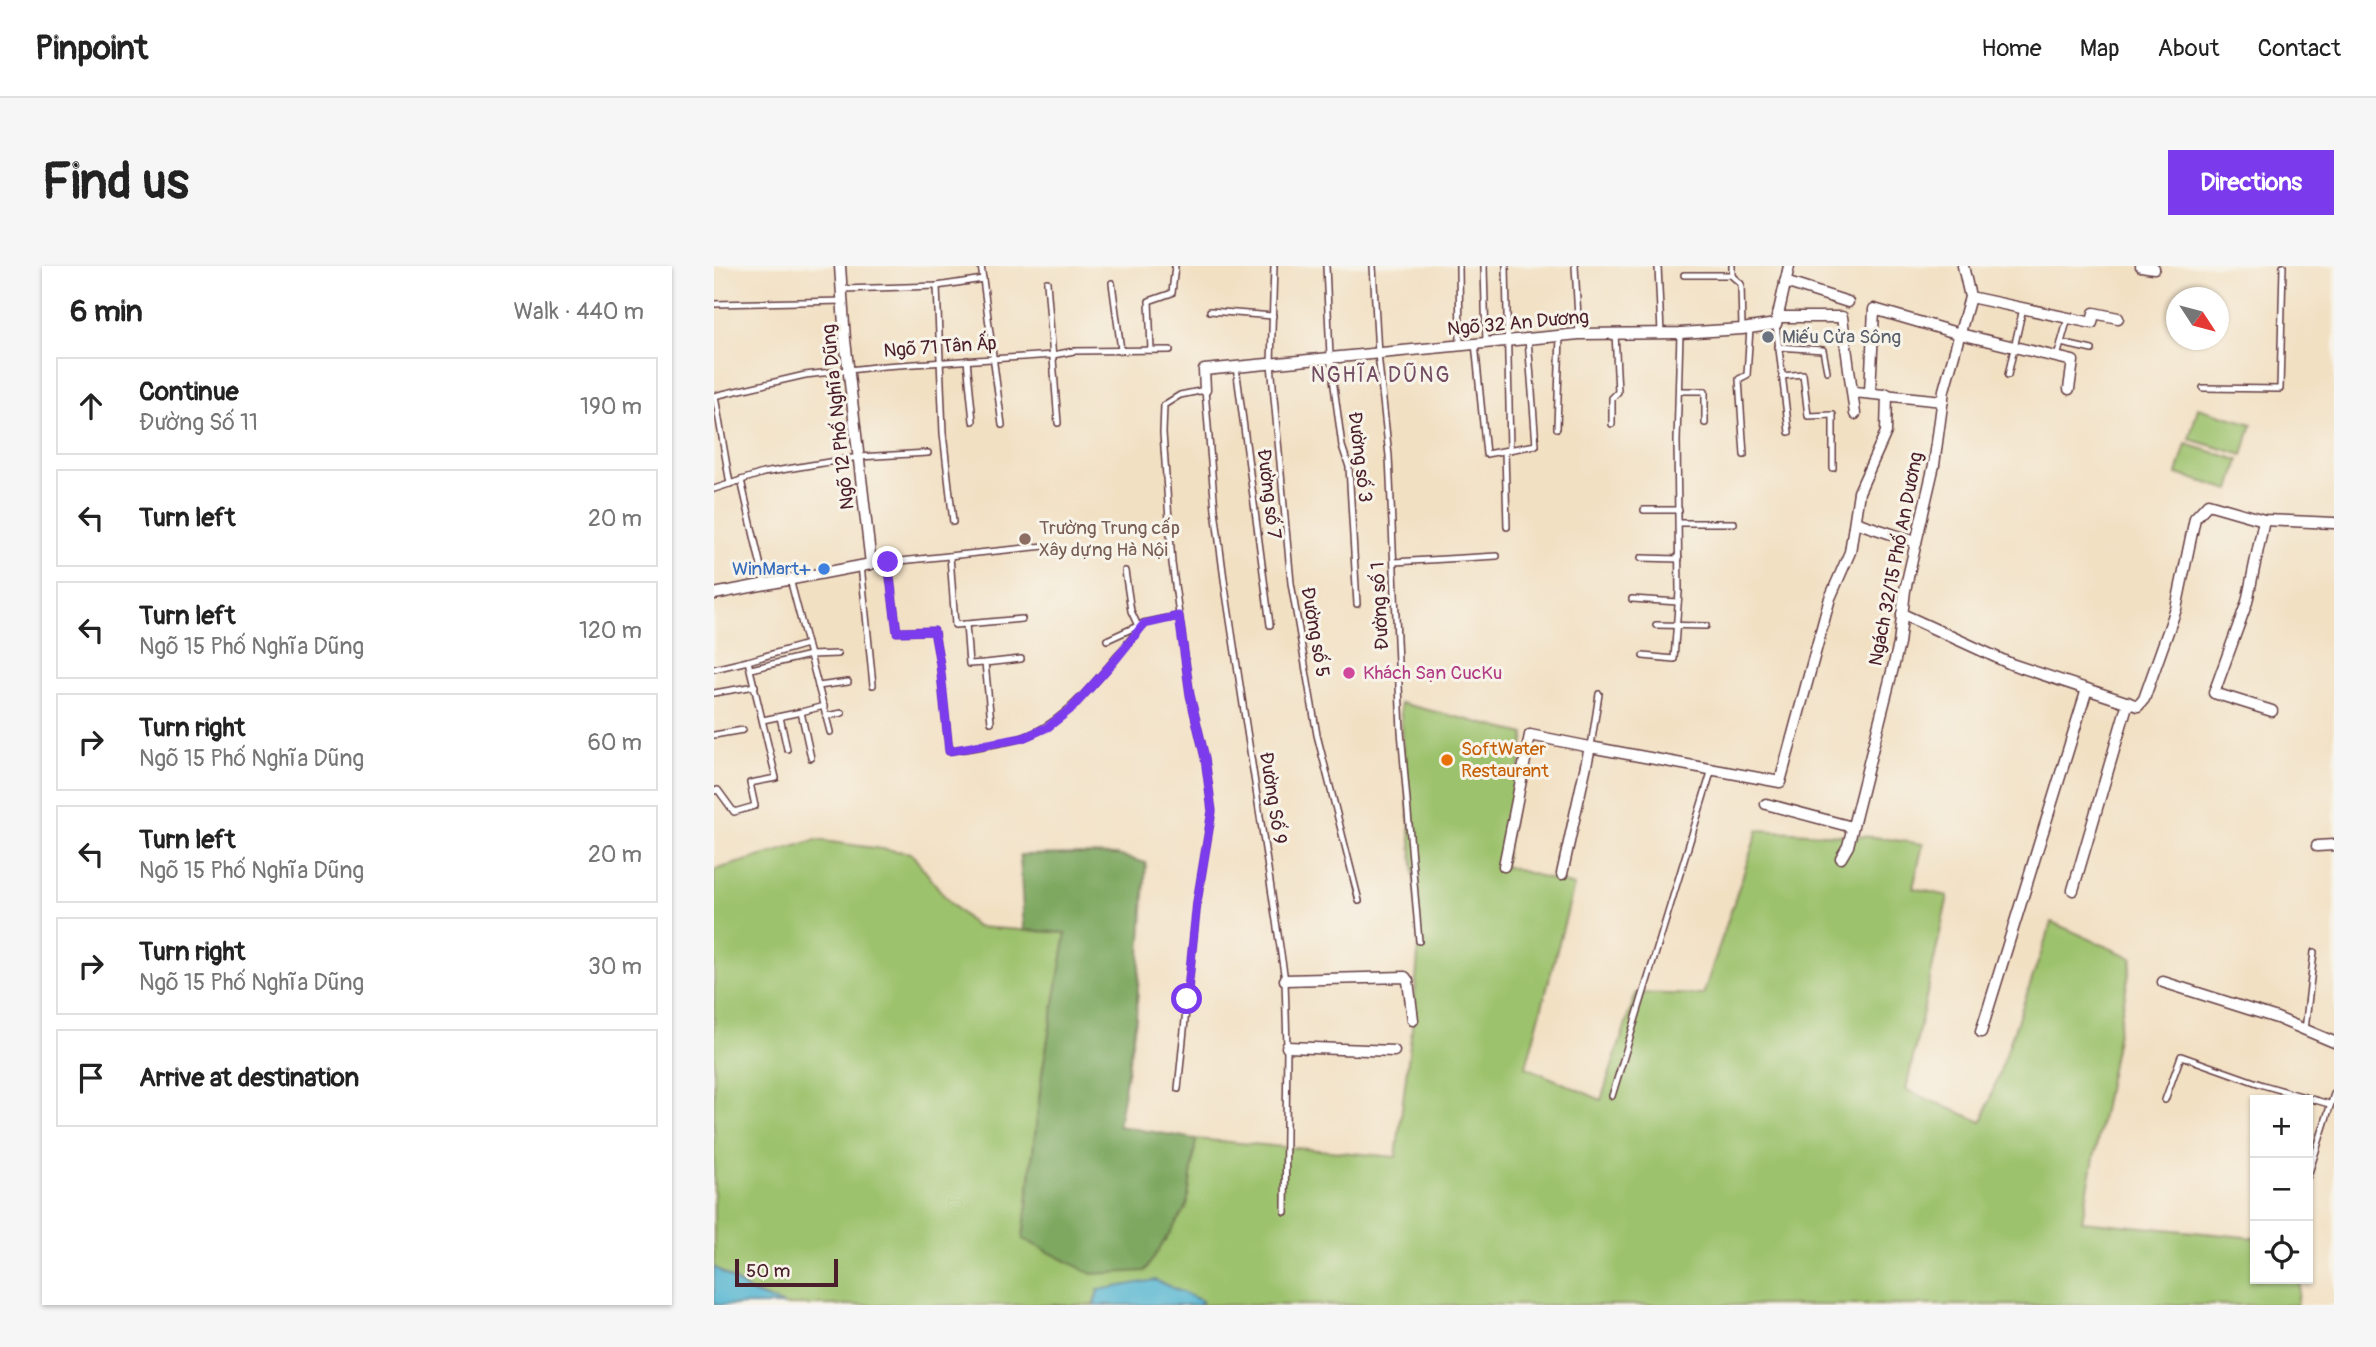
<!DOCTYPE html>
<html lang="en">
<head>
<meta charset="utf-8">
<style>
  :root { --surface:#fff; --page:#f6f6f6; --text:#222; --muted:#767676; --line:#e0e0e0; --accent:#7c3aed }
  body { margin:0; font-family:Pangolin,sans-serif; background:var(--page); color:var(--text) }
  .controls { position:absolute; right:21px; bottom:21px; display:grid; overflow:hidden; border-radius:0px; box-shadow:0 2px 5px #0004 }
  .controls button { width:63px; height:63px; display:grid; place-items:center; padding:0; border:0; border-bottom:2px solid var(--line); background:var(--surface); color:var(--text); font:35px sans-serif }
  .compass { position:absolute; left:1452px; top:21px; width:63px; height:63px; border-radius:50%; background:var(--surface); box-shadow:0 2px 5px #0004; rotate:126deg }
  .scale { position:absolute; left:21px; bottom:18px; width:103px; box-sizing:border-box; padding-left:7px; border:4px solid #4a1f2b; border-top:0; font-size:19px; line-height:24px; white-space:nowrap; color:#4a1f2b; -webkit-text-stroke:5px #f7f3e8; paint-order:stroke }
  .stop { position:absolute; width:21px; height:21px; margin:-16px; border:5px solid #7c3aed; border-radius:50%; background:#fff }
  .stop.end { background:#7c3aed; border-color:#fff; box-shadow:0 2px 7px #0008 }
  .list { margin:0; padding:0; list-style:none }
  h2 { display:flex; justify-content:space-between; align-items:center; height:91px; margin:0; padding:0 28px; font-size:30px }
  h2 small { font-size:23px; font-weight:400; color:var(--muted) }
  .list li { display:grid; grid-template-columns:46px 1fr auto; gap:21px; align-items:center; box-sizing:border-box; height:98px; margin:0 14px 14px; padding:0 14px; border:2px solid var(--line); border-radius:0px }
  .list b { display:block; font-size:26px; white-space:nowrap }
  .list p { margin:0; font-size:23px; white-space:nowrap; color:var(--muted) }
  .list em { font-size:23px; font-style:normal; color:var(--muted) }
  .icon { flex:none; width:38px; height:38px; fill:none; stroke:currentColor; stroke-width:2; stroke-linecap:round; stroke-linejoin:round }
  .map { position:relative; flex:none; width:1620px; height:1039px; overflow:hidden; border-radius:0px }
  header { display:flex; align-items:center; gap:42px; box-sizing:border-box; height:98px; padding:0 35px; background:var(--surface); border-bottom:2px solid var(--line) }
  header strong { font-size:33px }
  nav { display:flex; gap:38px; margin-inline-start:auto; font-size:24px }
  .intro { display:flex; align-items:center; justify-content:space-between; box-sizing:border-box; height:168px; padding:0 42px }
  h1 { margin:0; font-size:49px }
  .button { padding:18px 32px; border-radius:0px; background:var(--accent); color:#fff; font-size:24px; font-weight:700 }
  main { display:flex; gap:42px; padding:0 42px }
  aside { flex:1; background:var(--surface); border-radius:0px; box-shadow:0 2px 5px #0004 }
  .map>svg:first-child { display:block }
</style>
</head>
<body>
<header>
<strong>Pinpoint</strong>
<nav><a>Home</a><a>Map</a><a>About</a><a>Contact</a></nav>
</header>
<div class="intro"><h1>Find us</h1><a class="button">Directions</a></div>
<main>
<aside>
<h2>6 min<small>Walk · 440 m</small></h2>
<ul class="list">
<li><svg class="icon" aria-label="ahead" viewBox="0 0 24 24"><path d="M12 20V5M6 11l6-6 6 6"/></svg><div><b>Continue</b><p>Đường Số 11</p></div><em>190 m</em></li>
<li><svg class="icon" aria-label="left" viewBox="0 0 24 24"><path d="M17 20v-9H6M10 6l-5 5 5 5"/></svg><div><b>Turn left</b></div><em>20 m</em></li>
<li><svg class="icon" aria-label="left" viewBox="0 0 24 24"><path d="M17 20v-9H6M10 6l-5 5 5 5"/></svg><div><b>Turn left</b><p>Ngõ 15 Phố Nghĩa Dũng</p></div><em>120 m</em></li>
<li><svg class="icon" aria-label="right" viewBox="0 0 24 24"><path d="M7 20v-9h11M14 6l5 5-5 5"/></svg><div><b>Turn right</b><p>Ngõ 15 Phố Nghĩa Dũng</p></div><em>60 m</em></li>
<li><svg class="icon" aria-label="left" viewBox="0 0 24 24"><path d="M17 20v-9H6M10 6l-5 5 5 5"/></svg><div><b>Turn left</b><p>Ngõ 15 Phố Nghĩa Dũng</p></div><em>20 m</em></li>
<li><svg class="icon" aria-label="right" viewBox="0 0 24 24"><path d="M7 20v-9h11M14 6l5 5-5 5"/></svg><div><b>Turn right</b><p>Ngõ 15 Phố Nghĩa Dũng</p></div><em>30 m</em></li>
<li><svg class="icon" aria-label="arrive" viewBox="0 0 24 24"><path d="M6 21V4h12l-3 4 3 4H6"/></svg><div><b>Arrive at destination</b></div></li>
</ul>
</aside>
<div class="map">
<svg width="1620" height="1039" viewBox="0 0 1620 1039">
  <rect width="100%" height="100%" fill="#f7f3e8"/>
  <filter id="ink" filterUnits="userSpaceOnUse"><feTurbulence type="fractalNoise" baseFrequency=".0143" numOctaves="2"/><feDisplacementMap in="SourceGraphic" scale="14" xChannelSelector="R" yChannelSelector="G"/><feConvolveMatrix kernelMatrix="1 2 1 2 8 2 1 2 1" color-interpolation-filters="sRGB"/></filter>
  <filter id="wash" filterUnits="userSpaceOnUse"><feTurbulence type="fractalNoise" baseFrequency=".00686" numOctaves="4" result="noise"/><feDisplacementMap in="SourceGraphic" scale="28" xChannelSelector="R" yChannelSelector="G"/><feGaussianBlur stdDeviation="1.57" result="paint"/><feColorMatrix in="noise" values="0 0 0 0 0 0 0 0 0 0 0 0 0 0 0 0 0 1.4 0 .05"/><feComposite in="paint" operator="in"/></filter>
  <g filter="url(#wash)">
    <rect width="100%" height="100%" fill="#f2e0c3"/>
    <g fill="#9dc26d" stroke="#74704c" stroke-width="2">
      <path d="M1484 142 1538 158 1529 189 1475 173Z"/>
      <path d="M1472 178 1525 194 1516 224 1463 208Z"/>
      <path d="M686 437 811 468 790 600 860 620 812 801 887 834 922 727 989 729 1044 564 1160 571 1209 578 1199 622 1234 630 1192 824 1268 856 1338 656 1418 692 1368 955 1541 972V1013H1587L1583 1039H485L488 1036 384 1024 380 1039H70L39 1027 0 1001V604L102 574 197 587 236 637 262 661 352 667 328 808 309 973 473 940 482 873 682 891 699 754 705 675Z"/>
    </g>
    <path fill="#7ea860" stroke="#646446" stroke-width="2" d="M369 588 403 589 432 597 422 753 404 860 482 873 473 940 431 1005 378 1008 309 973 328 808 352 667 310 664 306 589Z"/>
    <g fill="#53b5d2" stroke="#4e6a7e" stroke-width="2">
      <path d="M0 1001 39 1027 70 1039H0Z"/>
      <path d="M441 1014 488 1035 485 1039H380L384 1024Z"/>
    </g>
  </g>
  <g filter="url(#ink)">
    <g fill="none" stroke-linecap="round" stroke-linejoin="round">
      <defs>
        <g id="lane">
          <path d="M560 0 557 98 577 317 603 469 645 635"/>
          <path d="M612 0 616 90 628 180 635 201 643 338"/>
          <path d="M659 0 664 88 675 190 687 465 705 675"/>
          <path d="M745 0 746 79"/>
          <path d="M770 0 772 77"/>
          <path d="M792 0 796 184"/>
          <path d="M861 0 865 68"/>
          <path d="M944 0 947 67"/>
          <path d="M1018 0V10L1027 18 1028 63"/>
          <path d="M970 9H1018"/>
          <path d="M269 13 288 159"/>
          <path d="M333 16 344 157"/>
          <path d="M398 17 407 84"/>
          <path d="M223 20 229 167 239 256"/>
          <path d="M129 23 223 20 269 13 267 0"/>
          <path d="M0 38 130 35"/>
          <path d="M496 45 559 50"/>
          <path d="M1062 58 1075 166"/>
          <path d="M761 77 772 188 822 179 814 73"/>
          <path d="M1347 77 1378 84"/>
          <path d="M1064 81 1109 84 1113 105"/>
          <path d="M437 84 435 35 458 27 461 0"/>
          <path d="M1343 91 1354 52"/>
          <path d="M253 94 259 155"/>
          <path d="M522 101 556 359"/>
          <path d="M1294 109 1309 42"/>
          <path d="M1068 110 1089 108 1094 150 1119 149V202"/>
          <path d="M1489 122 1566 123 1569 0"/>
          <path d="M965 125H991V157"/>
          <path d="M0 130 91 109 170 100 339 89 360 85 456 84"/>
          <path d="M1 130 16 218"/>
          <path d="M898 158V132L904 126 901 67"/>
          <path d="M843 162 846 69"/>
          <path d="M791 185 793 261"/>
          <path d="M1030 189 1025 113 1033 109 1036 62"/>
          <path d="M27 214 51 318"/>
          <path d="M0 223 49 207 145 191 214 187"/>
          <path d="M930 244H965"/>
          <path d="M965 257H1020"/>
          <path d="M236 290 241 359 252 358 255 398 271 397 277 456"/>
          <path d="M927 292 965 293"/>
          <path d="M174 296 183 366 220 365 226 398 235 485C260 481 287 479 310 471 357 455 398 395 430 357"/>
          <path d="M680 296 783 290"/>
          <path d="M157 298 331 280"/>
          <path d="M147 299 159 419"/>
          <path d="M411 305 417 345 424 360"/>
          <path d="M76 313 112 450 128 447"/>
          <path d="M918 333 964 336"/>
          <path d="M252 358 308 353"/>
          <path d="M942 359 992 360"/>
          <path d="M393 374 430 357 465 350"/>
          <path d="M929 390 960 393 965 326 963 175 966 67"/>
          <path d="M271 397 307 393"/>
          <path d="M0 403 34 395"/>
          <path d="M37 403 96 389 124 388"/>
          <path d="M104 420 134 416"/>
          <path d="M0 427 41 420"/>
          <path d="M87 446 110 440"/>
          <path d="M112 450 116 466"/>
          <path d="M66 451 73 483"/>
          <path d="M49 454 87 446 97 492"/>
          <path d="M0 469 29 464"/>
          <path d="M877 480 885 428"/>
          <path d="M0 525 4 524 20 546 41 540 36 517 62 512 34 395 93 378"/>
          <path d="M1591 764 1600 686"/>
          <path d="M464 823 483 636 498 545 491 492 476 429 458 297 449 167 450 139 466 129 491 124 501 244 511 321 571 714 573 781 571 946"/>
          <path d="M898 830 998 503"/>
          <path d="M1451 834 1467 790 1549 819 1615 838"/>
          <path d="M1594 910 1620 828"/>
        </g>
        <g id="street">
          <path d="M1427 0 1440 2"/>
          <path d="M1071 16 1134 36"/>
          <path d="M1256 31 1378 57 1380 47 1404 52"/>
          <path d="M1063 51H1128L1141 148"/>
          <path d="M491 124 490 104 865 68 966 67 1028 63 1062 58 1075 0"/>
          <path d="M1140 126 1229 135"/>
          <path d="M1156 126 1160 43 1246 68 1359 95 1355 123"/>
          <path d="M1550 254 1533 336 1500 427 1558 445"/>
          <path d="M1141 256 1202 276"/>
          <path d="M0 328 157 298 131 74 126 0"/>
          <path d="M1188 348 1297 398 1424 440 1430 433 1462 343 1481 252 1494 238 1550 254 1620 257"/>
          <path d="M1052 538 1138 561"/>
          <path d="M1603 580 1620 579"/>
          <path d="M1127 592 1134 580 1185 378 1191 324 1220 199 1230 124 1256 31 1249 0"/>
          <path d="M790 600 816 469 876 481"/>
          <path d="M848 608 876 481 1066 516 1116 332 1136 286 1145 226 1172 166 1173 128"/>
          <path d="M1359 624 1414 436"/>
          <path d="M571 714 691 711 694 715 699 754"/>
          <path d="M1449 716 1563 752 1620 776"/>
          <path d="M1267 766 1373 423"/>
          <path d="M573 781 680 785"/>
        </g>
      </defs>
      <use href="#lane" stroke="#633c42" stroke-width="8"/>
      <use href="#street" stroke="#633c42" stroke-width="13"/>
      <use href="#lane" stroke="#fff" stroke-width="5"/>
      <use href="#street" stroke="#fff" stroke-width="10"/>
    </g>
  </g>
  <g fill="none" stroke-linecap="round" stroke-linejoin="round" filter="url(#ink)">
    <path stroke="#7c3aed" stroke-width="9" d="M174 296 183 366 220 365 226 398 235 485 309 472 334 461 358 442 402 393 430 358 465 350 476 429 491 492 498 545 483 636 473 733"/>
  </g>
  <circle fill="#6b7280" stroke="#f7f3e8" stroke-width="2.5" cx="1054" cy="71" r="7"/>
  <circle fill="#8d6e63" stroke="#f7f3e8" stroke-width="2.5" cx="311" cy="273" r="7"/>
  <circle fill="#3f7fe0" stroke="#f7f3e8" stroke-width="2.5" cx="110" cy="303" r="7"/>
  <circle fill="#d1479c" stroke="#f7f3e8" stroke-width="2.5" cx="635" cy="407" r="7"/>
  <circle fill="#e8710a" stroke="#f7f3e8" stroke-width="2.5" cx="733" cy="494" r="7"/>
  <g text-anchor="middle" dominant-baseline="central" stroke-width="6" stroke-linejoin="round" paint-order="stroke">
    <g font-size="19" fill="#4a1f2b" stroke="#f7f3e8">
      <text transform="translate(804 57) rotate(-5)">Ngõ 32 An Dương</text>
      <text transform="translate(226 81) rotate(-4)">Ngõ 71 Tân Ấp</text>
      <text transform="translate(124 151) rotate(-96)">Ngõ 12 Phố Nghĩa Dũng</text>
      <text transform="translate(646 191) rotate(83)">Đường số 3</text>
      <text transform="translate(555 228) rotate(83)">Đường số 7</text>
      <text transform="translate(1182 293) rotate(-79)">Ngách 32/15 Phố An Dương</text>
      <text transform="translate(666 340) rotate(-93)">Đường số 1</text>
      <text transform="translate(601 366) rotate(80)">Đường số 5</text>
      <text transform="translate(559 532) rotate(81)">Đường Số 9</text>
    </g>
    <g font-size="19" fill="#5b616d" stroke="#f7f3e8" text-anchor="start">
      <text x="1068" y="71">Miếu Cửa Sông</text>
    </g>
    <g font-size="19" fill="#785e54" stroke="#f7f3e8" text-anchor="start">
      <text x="325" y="262">Trường Trung cấp<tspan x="325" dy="22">Xây dựng Hà Nội</tspan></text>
    </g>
    <g font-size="19" fill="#366cbe" stroke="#f7f3e8" text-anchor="end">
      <text x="96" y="303">WinMart+</text>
    </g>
    <g font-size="19" fill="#b23c85" stroke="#f7f3e8" text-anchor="start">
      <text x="649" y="407">Khách Sạn CucKu</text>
    </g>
    <g font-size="19" fill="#c56008" stroke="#f7f3e8" text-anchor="start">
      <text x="747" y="483">SoftWater<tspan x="747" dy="22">Restaurant</tspan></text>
    </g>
    <g font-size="21" letter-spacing="2" fill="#724c63" stroke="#f7f3e8">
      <text x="667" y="109">NGHĨA DŨNG</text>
    </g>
  </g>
</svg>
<div class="controls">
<button>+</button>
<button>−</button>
<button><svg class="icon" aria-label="locate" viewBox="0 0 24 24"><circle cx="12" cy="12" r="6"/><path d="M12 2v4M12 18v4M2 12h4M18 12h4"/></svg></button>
</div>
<svg class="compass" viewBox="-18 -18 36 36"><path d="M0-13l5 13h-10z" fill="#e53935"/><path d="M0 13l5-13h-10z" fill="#767676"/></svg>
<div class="scale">50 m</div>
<div class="stop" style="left:473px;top:733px"></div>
<div class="stop end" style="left:174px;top:296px"></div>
</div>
</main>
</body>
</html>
